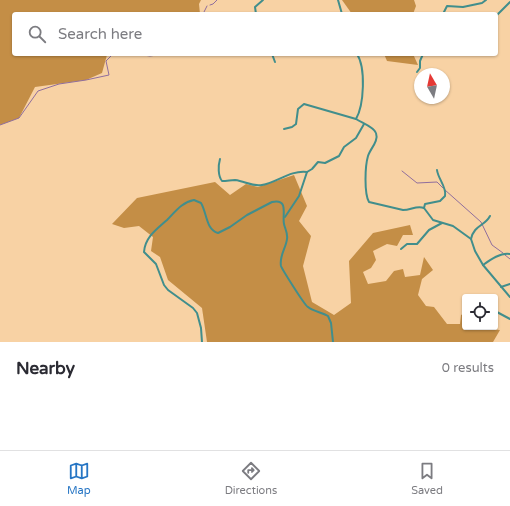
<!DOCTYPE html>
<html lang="en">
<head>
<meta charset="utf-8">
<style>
  :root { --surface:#fff; --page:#f2f2f3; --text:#2b2b33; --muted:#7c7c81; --line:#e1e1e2; --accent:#2675c4 }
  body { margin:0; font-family:"Varela Round",sans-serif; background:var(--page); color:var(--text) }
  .controls { position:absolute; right:12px; bottom:12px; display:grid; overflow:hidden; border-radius:4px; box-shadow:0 1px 3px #0004 }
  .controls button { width:36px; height:36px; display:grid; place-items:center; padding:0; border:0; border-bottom:1px solid var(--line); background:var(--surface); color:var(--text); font:20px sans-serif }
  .compass { position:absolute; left:414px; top:68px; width:36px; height:36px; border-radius:50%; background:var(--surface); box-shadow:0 1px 3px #0004; rotate:351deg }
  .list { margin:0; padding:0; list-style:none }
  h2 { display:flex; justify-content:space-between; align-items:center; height:52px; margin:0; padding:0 16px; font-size:17px }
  h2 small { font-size:13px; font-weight:400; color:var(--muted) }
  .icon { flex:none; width:22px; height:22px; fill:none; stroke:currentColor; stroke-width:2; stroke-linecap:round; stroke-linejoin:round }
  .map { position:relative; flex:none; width:510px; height:342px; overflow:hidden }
  .search { position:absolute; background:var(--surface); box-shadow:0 1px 3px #0004; left:12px; right:12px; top:12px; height:44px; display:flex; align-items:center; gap:10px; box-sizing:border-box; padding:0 14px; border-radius:4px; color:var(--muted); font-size:15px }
  .sheet { height:108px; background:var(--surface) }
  nav { display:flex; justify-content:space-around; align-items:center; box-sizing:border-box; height:56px; border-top:1px solid var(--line); background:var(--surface); font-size:11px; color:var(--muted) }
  nav a { display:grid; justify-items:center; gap:2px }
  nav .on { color:var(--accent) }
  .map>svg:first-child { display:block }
</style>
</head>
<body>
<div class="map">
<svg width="510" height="342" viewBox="0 0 510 342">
  <rect width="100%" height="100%" fill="#f8d2a4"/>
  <g fill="#c48e46">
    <path d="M0 0H201L199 4 200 14H14V54H110L107 55 102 73 86 80 35 87 19 118 0 125Z"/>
    <path d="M342 0H414L416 6 413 14H352Z"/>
    <path d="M384 54H413L418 65 387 61Z"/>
    <path d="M294 175 307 206 299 221 311 236 303 266 312 302 334 315 351 303 349 261 373 233 410 225 413 235H403L397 246 387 244 373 251 376 260 371 268 363 272 368 284 386 281 394 271 403 269 405 277 420 275 424 257 433 270 422 279 418 295 426 306 434 307 447 324H460L461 315 465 313V327L500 330 493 342H207L202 308 168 280 160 257 151 251 153 237 139 226 124 228 112 224 137 198 215 182 230 195 246 184 258 187Z"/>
  </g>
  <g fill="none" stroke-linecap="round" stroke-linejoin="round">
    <g stroke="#906e9d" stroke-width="1">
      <path d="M210 5 213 4 217 0"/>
      <path d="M203 14 207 6"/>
      <path d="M137 54 150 56 164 54"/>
      <path d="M0 125 19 118 38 91 59 84 86 80 109 75 106 61 113 54"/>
      <path d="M402 171 417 183 437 182 443 188"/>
      <path d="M445 190 481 222 492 245 503 253"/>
      <path d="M505 255 510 259"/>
    </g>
    <g stroke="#418e8c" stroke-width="2">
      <path d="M338 0 342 14"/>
      <path d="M256 14 255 7 263 0"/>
      <path d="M443 14 447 6 463 7 482 3 486 0"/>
      <path d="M496 16 510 2"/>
      <path d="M272 54 275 62"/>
      <path d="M417 72 420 68V61L423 54"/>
      <path d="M356 119C364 105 366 68 357 54"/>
      <path d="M284 129 292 127 296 124 298 109 304 104 356 119C362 123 374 127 376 133 379 141 370 149 368 156 365 166 364 193 369 202L403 210C411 210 417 205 424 208"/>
      <path d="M220 159C218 166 218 176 222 181 227 181 231 180 235 180 245 181 252 187 262 185 278 182 290 170 307 172"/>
      <path d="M307 172 312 169 318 162 325 163 339 156 344 147 356 138 364 124"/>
      <path d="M424 208 433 220 453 226 471 239 475 251 483 265 510 297"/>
      <path d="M424 208 425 204 440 201 445 196C447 187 438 179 437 170"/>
      <path d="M285 217 299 196 307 172"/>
      <path d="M471 239C474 225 485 226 490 216"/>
      <path d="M401 249 407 244H417L429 230 442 223"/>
      <path d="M483 265C490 260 501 252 510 254"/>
      <path d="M501 287 510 284"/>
      <path d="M495 311 510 319"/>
      <path d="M202 342 201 328 197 313 193 308 168 290 164 285 156 264 144 252C145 237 157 229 167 220 175 212 182 202 194 200L201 203C207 213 206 230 218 233L230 227 247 215 272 202C289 198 282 215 284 224 285 229 288 233 287 239 286 248 279 256 281 266 282 269 305 306 308 307 314 312 322 312 328 316L331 323 333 342"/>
    </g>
  </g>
</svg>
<div class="controls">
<button><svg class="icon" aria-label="locate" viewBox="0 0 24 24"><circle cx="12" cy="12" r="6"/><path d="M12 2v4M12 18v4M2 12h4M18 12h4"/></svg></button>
</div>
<svg class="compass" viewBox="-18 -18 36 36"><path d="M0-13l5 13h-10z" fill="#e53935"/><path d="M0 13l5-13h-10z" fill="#7c7c81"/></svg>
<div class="search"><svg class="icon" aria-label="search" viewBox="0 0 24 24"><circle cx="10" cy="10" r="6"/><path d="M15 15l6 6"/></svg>Search here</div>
</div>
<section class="sheet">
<h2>Nearby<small>0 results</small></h2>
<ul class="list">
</ul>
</section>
<nav>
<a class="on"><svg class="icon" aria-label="map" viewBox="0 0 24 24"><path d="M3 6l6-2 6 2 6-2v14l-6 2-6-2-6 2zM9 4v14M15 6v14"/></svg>Map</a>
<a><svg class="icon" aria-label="directions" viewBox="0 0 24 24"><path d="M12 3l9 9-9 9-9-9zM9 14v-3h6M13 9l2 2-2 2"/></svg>Directions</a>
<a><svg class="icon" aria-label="saved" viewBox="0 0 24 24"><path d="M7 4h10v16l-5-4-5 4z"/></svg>Saved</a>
</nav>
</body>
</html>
